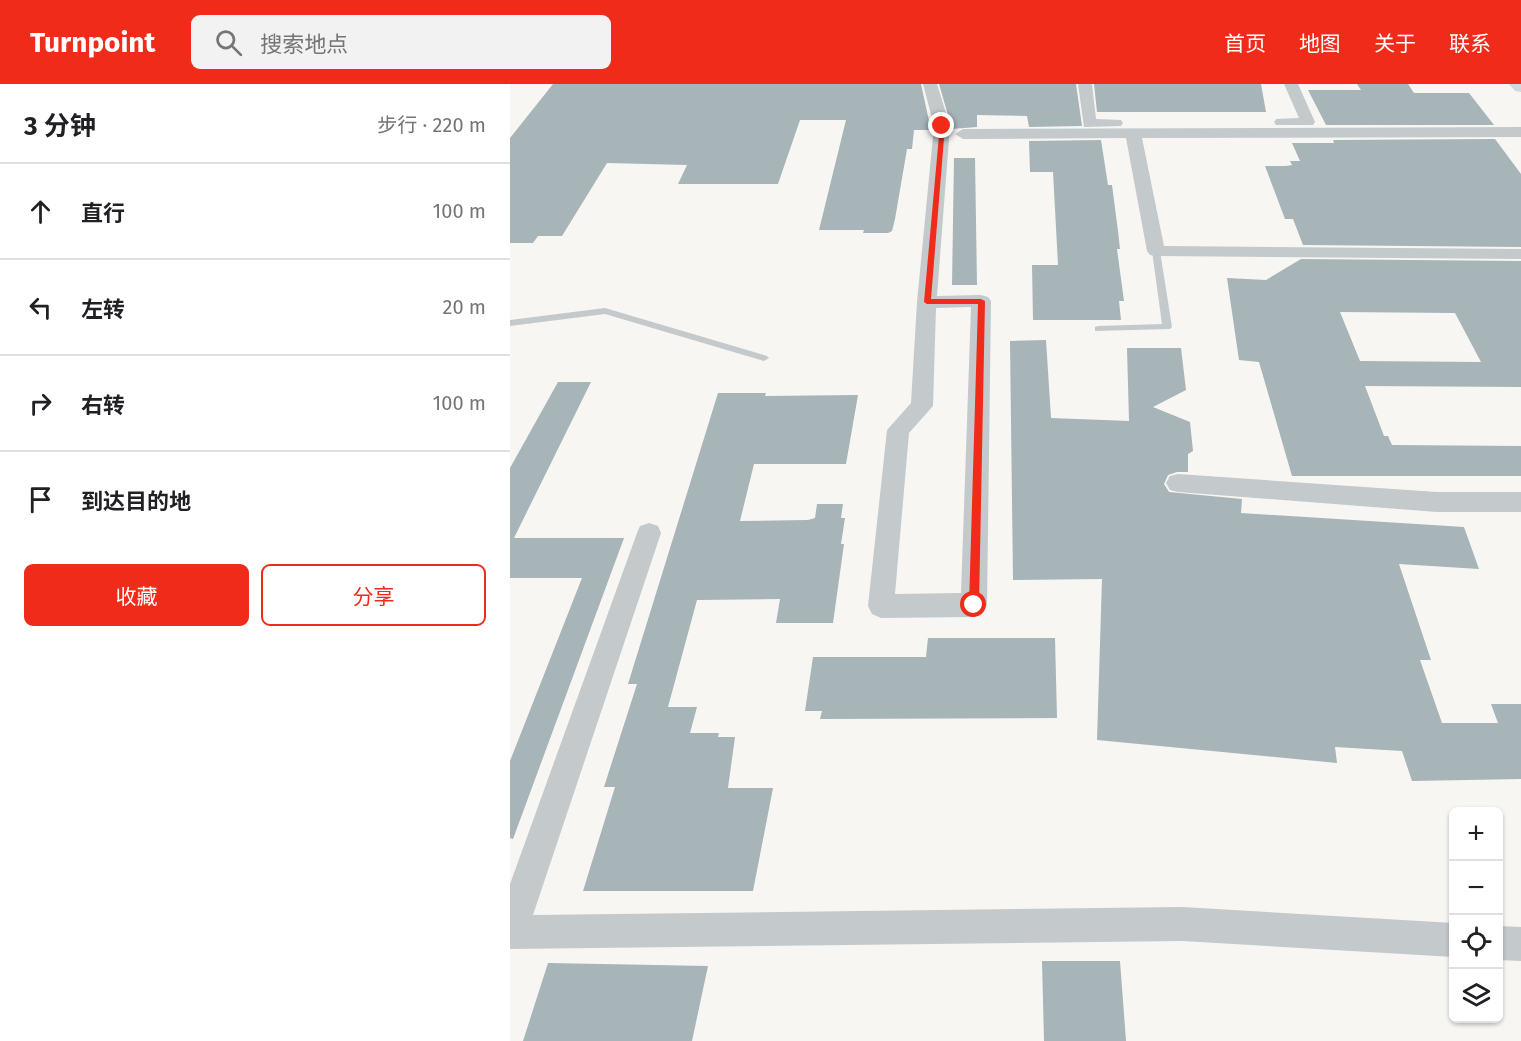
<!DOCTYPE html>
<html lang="zh">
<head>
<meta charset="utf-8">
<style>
  :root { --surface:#fff; --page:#f2f2f2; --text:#202124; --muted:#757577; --line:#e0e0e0; --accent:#f12b19 }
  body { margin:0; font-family:"Fira Sans","Noto Sans SC",sans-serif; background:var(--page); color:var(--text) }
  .controls { position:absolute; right:18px; bottom:18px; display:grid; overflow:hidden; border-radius:9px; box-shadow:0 2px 4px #0004 }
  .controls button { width:54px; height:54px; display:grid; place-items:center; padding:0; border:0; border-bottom:2px solid var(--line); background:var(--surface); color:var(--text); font:30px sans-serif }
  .stop { position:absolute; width:18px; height:18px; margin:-14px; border:4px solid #f12b19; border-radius:50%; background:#fff }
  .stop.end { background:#f12b19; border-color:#fff; box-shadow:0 2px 6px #0008 }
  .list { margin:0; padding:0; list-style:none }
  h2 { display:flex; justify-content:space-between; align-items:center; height:78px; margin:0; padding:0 24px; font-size:26px }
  h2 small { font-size:20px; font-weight:400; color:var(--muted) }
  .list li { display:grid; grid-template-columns:39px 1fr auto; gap:18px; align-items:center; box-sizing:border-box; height:96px; padding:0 24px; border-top:2px solid var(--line) }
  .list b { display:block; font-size:22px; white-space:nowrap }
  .list em { font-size:20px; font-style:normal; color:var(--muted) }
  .actions { display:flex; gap:12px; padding:18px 24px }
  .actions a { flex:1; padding:14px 0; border:2px solid var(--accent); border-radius:9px; text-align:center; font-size:21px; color:var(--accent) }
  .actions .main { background:var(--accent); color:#fff }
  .icon { flex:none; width:33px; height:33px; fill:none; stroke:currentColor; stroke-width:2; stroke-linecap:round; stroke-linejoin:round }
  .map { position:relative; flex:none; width:1011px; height:957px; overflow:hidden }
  header { display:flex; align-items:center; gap:36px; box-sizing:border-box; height:84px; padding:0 30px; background:var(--accent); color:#fff }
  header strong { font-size:28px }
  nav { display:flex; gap:33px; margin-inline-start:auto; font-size:21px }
  .search { width:420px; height:54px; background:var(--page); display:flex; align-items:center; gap:15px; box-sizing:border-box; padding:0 21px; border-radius:9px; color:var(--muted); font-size:22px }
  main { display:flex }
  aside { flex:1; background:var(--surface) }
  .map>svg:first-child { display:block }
</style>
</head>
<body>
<header>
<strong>Turnpoint</strong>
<div class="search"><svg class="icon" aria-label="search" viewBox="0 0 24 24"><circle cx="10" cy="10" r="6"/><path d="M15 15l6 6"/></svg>搜索地点</div>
<nav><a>首页</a><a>地图</a><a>关于</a><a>联系</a></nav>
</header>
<main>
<aside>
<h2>3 分钟<small>步行 · 220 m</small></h2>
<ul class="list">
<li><svg class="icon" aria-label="ahead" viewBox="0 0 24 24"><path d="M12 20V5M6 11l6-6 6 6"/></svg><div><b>直行</b></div><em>100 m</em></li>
<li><svg class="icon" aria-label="left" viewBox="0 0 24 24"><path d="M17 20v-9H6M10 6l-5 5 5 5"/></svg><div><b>左转</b></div><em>20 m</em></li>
<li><svg class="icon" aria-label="right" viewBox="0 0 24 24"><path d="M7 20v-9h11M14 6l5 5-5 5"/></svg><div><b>右转</b></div><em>100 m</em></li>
<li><svg class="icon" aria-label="arrive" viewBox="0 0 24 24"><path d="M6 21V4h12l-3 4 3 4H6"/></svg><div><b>到达目的地</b></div></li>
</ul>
<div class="actions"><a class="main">收藏</a><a>分享</a></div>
</aside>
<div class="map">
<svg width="1011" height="957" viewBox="0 0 1011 957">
  <rect width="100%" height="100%" fill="#f7f6f3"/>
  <g fill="#a7b4b8" fill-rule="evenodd">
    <path d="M43 0H411L421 46H404L402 65H397L385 135 382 147 378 149H353L354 146H309L336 36H290L268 100H168L177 81 97 79 52 152H28L23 159H0V54Z"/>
    <path d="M429 0H566L572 42 519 43 517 32 467 31V43L442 45Z"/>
    <path d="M584 0H751L756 28H587Z"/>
    <path d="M847 0H898L904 9H959L984 41H816L798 6H851Z"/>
    <path d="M985 55 1011 90V163L793 161 783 135H775L755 82H776L782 81 780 77H790L782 59H824L823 56Z"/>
    <path d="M591 56 598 101H602L608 147 610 165H607L614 217H609L611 236H523L522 181H548L543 88H520L519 57Z"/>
    <path d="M444 74H465L467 201H442Z"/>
    <path d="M791 175 1011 177V303L855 302 874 352H878L882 361 1011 362V392H782L749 278 729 276 717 194 756 196ZM830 228 945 229 971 278 850 277Z"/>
    <path d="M536 256 541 334 619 337 617 264H671L676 306 643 323 680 338 683 367 678 370V388H667L658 391 654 400 659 408 732 415 731 429 954 443 969 485 889 480 921 576H910L932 639H988L981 620H1011V695L902 697 892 667 825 663 827 679 587 656 592 495 503 496 500 257Z"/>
    <path d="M48 298H81L4 454H114L3 755 0 754V677L72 494H0V384Z"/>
    <path d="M208 309H256L255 312 348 311 336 380H244L230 437 298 436 305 434 307 420H333L331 434H335L331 460H334L323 539H266L270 515 187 516 158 623H187L180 649H209L208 653H225L218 704H263L243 807H73L105 703H94L127 600H118Z"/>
    <path d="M418 554H545L547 634 310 635 312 627H295L303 573H416Z"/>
    <path d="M532 877H610L616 957H534Z"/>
    <path d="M38 879 198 882 182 957H13Z"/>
  </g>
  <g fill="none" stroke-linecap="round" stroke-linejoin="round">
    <g fill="#c4c9cc" fill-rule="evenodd">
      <path d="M646 164 650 167 662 243 660 245 585 247V243L588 242 652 240 642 167Z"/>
      <path d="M95 224 257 272 259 274 254 277 95 230 0 242V236Z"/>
    </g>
    <g fill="#c4c9cc" fill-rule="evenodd">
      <path d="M413 0H427L440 42 427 212 471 211 478 213 481 217 477 521 473 529 464 533 371 534 362 530 358 522 377 346 401 319 407 218 424 42ZM461 223 451 509 385 510 399 349 423 322 426 224Z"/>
      <path d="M568 0H582L586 35 611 36 613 39 611 42 574 43Z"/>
      <path d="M774 0H788L805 38 803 41H766L764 38 766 35 789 34Z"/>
      <path d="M1011 43V53L632 54 654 162 1011 165V175L646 172 640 171 637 167 616 54 453 55 445 50 453 45Z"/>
      <path d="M668 390 927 408H1011V428H927L668 408 660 406 656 399 660 392Z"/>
      <path d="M139 439 148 442 151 449 23 831 672 823 944 839V873L672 857 0 865V800L127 449 130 442Z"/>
      <path d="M988 842 1011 843V877L988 876Z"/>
    </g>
    <path fill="#d2d9dc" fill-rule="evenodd" d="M999 0H1011V8L1005 7Z"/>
  </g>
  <path fill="#f12b19" d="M430 40 435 42 421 215H471L475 217 469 521 464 525 459 521 468 220H417L414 218Z"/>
</svg>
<div class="controls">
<button>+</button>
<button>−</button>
<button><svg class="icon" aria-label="locate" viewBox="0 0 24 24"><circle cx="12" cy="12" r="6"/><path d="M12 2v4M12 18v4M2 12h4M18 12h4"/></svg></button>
<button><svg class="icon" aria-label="layers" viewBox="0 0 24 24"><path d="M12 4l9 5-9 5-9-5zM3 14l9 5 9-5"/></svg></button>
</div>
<div class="stop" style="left:464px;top:521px"></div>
<div class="stop end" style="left:432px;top:42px"></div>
</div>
</main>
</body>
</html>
